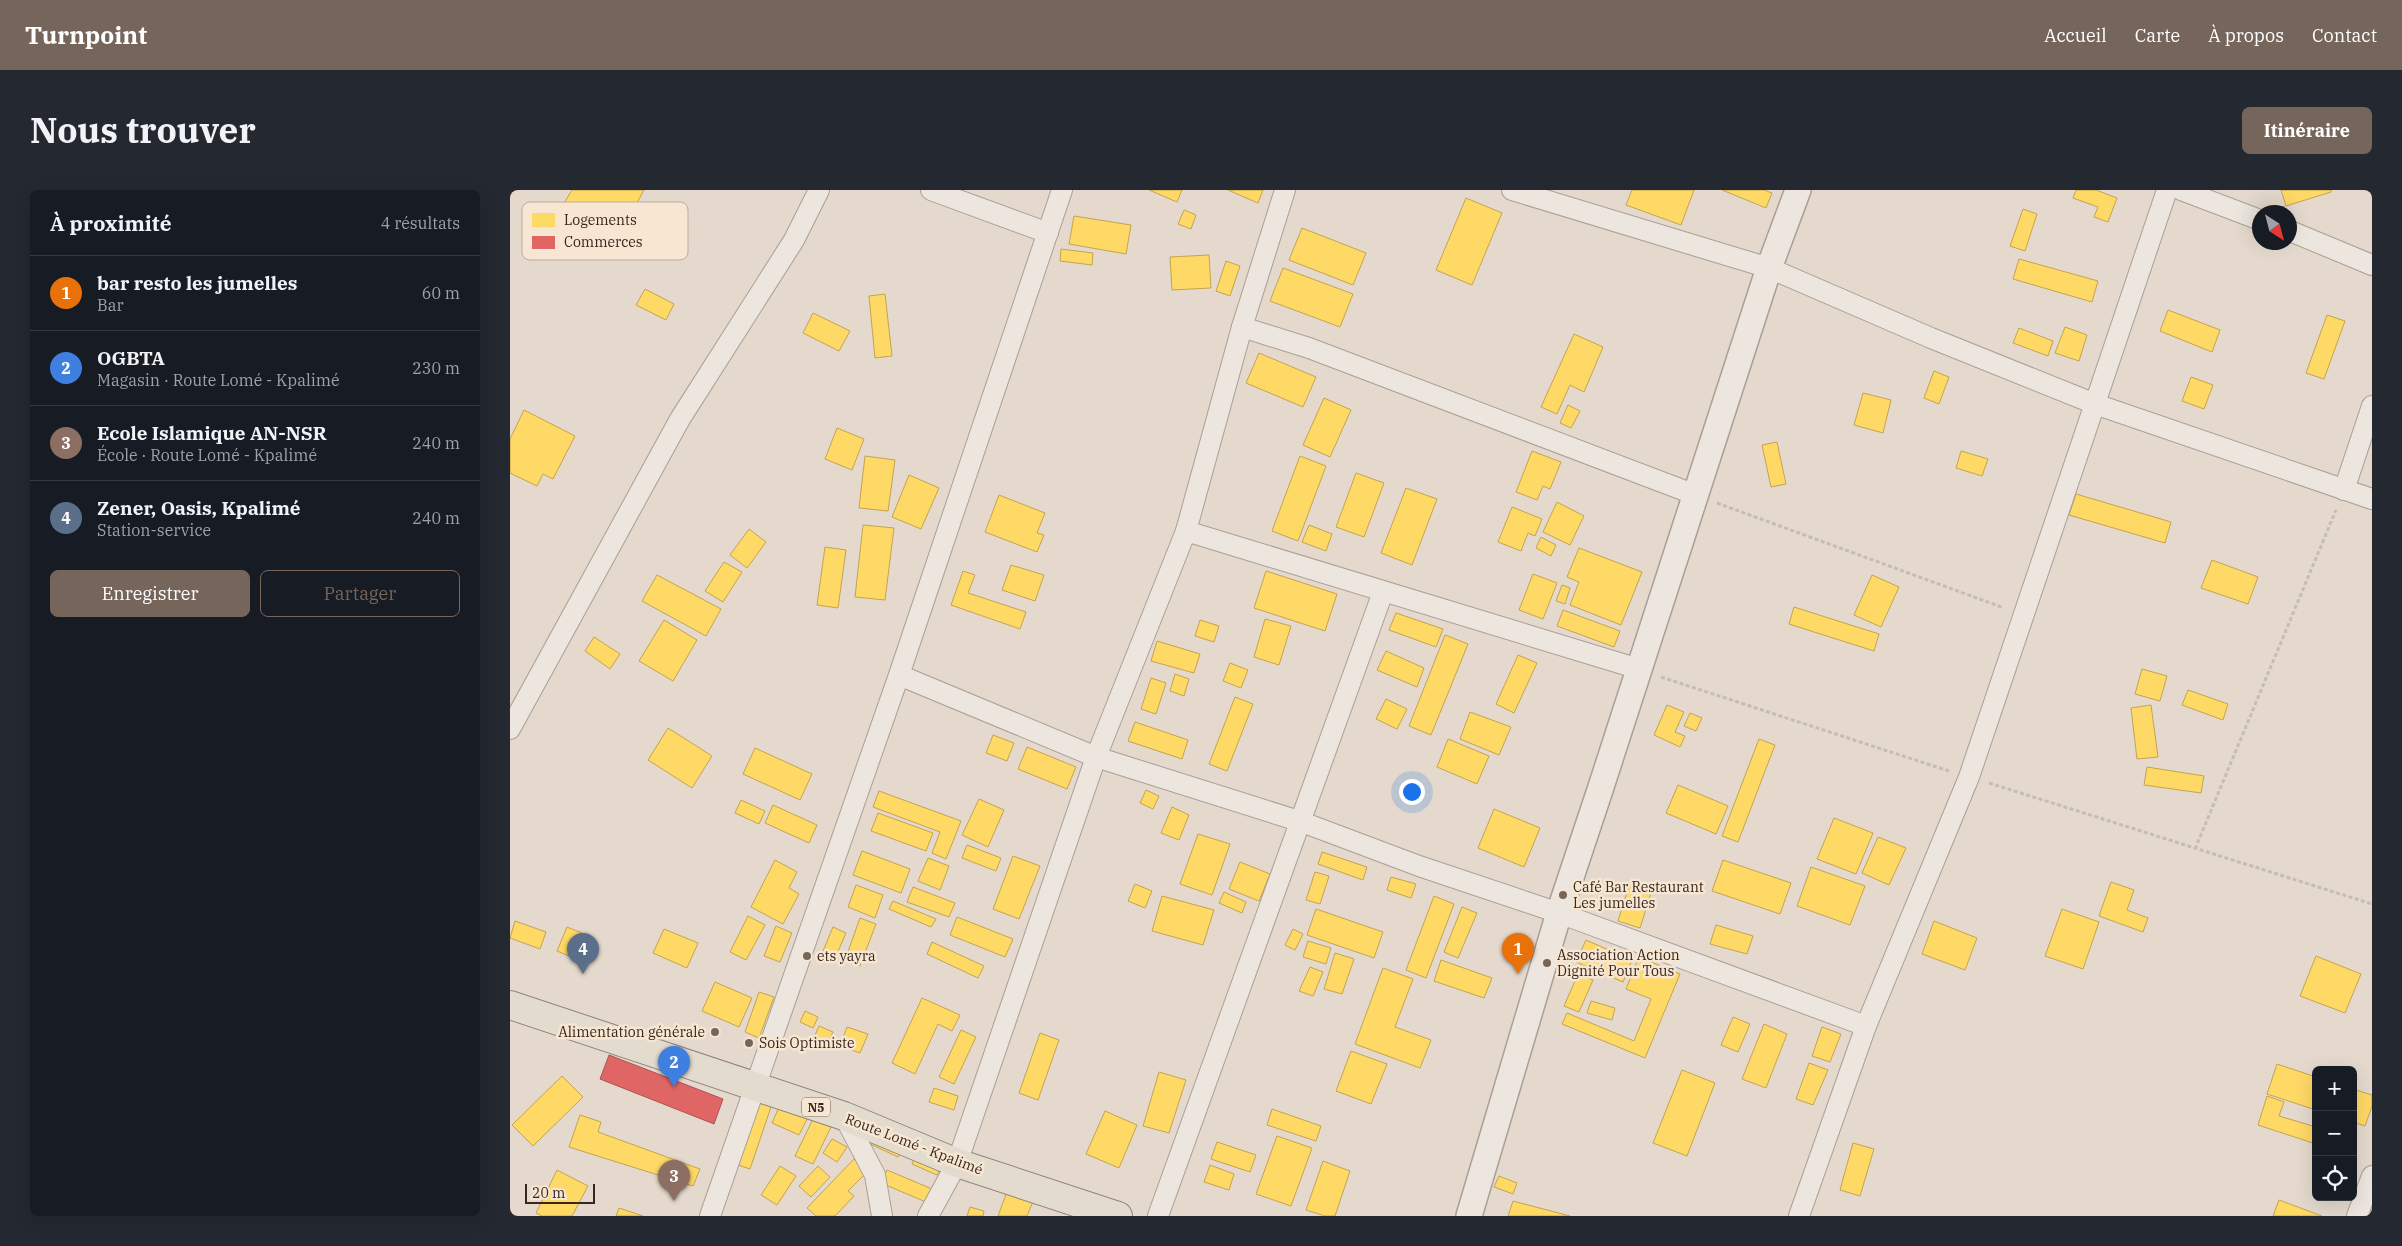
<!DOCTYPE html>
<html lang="fr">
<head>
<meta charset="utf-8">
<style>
  :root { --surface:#171b24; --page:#242831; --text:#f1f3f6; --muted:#9ea1a6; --line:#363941; --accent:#75655a }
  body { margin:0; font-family:"IBM Plex Serif",serif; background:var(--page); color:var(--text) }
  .controls { position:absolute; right:15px; bottom:15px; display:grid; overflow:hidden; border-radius:8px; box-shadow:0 5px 20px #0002 }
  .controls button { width:45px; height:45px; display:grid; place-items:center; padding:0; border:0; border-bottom:1px solid var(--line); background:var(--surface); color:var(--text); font:25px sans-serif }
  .compass { position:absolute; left:1742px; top:15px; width:45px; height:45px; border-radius:50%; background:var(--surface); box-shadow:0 5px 20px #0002; rotate:144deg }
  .scale { position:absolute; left:15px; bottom:12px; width:70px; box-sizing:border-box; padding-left:5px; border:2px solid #39261d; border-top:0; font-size:14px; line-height:18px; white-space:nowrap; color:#39261d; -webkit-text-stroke:4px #f6e6d2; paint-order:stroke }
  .you { position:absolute; left:901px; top:601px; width:18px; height:18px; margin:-12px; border:4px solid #fff; border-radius:50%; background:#1a73e8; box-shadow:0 0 0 8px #1a73e833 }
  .badge { display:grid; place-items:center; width:32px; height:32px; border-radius:50%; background:var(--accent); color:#fff; font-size:16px; font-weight:700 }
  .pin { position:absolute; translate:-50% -41px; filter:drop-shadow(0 1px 2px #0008) }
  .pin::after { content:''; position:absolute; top:26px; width:18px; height:15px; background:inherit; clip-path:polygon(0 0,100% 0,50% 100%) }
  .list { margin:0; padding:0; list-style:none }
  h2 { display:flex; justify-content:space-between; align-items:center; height:65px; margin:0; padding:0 20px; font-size:21px }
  h2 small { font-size:16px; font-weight:400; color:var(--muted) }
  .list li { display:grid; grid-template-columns:32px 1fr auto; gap:15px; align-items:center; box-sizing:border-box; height:75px; padding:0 20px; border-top:1px solid var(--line) }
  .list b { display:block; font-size:19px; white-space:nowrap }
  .list p { margin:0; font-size:16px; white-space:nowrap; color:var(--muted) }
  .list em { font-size:16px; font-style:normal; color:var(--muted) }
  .actions { display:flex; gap:10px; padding:15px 20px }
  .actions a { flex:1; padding:11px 0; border:1px solid var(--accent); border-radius:8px; text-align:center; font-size:18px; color:var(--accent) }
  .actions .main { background:var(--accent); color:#fff }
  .icon { flex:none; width:28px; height:28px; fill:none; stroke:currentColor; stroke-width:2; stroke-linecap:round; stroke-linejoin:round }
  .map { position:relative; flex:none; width:1862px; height:1026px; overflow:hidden; border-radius:8px }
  header { display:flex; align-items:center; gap:30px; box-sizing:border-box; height:70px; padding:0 25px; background:var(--accent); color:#fff }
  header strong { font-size:24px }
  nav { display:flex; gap:28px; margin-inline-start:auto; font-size:18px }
  .intro { display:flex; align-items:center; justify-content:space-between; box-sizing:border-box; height:120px; padding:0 30px }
  h1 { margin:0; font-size:35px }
  .button { padding:12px 22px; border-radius:8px; background:var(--accent); color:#fff; font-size:18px; font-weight:700 }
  main { display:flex; gap:30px; padding:0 30px }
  aside { flex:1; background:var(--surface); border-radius:8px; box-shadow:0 5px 20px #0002 }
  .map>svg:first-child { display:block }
</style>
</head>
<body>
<header>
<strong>Turnpoint</strong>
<nav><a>Accueil</a><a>Carte</a><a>À propos</a><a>Contact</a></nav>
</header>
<div class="intro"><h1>Nous trouver</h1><a class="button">Itinéraire</a></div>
<main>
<aside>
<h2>À proximité<small>4 résultats</small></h2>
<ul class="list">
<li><span class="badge" style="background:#e8710a">1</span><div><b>bar resto les jumelles</b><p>Bar</p></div><em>60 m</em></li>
<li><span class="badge" style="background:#3f7fe0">2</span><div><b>OGBTA</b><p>Magasin · Route Lomé - Kpalimé</p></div><em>230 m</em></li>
<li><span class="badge" style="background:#8d6e63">3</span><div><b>Ecole Islamique AN-NSR</b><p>École · Route Lomé - Kpalimé</p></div><em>240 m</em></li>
<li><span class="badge" style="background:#5c6f8a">4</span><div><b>Zener, Oasis, Kpalimé</b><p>Station-service</p></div><em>240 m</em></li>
</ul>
<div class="actions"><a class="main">Enregistrer</a><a>Partager</a></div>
</aside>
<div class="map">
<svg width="1862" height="1026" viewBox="0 0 1862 1026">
  <rect width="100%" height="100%" fill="#e4d9cc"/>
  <g fill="#ffd966" stroke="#c4a350">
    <path d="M62 0H134L106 51 50 20Z"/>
    <path d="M639 0H672L667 12Z"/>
    <path d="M718 0H753L748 13Z"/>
    <path d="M1122 0H1184L1171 35 1116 15Z"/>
    <path d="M1212 0H1254L1262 3 1256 18Z"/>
    <path d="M1566 0H1586L1607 8 1598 32 1584 27 1588 17 1563 8Z"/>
    <path d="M1771 0H1821V2L1776 16Z"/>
    <path d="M956 8 992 23 962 95 926 80Z"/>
    <path d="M1513 19 1527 24 1515 61 1500 56Z"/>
    <path d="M674 20 686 25 681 39 668 34Z"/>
    <path d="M564 26 621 35 616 64 559 54Z"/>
    <path d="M792 38 856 63 843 95 779 70Z"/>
    <path d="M551 59 583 63 582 75 550 71Z"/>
    <path d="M699 65 701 98 662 100 660 67Z"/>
    <path d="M1509 69 1588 91 1582 112 1503 89Z"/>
    <path d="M716 71 730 76 720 106 706 101Z"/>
    <path d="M773 78 843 104 830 137 760 111Z"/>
    <path d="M135 99 164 114 156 130 126 115Z"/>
    <path d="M375 104 382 166 365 168 359 106Z"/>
    <path d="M1658 120 1710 140 1702 162 1650 141Z"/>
    <path d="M303 123 340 141 329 161 293 143Z"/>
    <path d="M1817 125 1835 131 1814 189 1796 183Z"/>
    <path d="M1555 137 1577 145 1569 171 1545 163Z"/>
    <path d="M1509 138 1543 151 1538 166 1503 153Z"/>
    <path d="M1064 144 1093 157 1074 202 1060 195 1047 224 1031 217Z"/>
    <path d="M749 163 806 187 793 217 736 193Z"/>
    <path d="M1424 181 1439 187 1429 214 1414 208Z"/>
    <path d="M1681 187 1703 195 1694 219 1672 211Z"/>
    <path d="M1353 203 1381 210 1373 243 1344 235Z"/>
    <path d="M814 208 841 220 820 267 793 255Z"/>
    <path d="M1058 215 1070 221 1061 238 1050 233Z"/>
    <path d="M14 220 65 246 43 289 33 284 27 296 0 283V249Z"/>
    <path d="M327 238 354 249 342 280 315 269Z"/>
    <path d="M1267 252 1276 294 1261 297 1252 255Z"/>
    <path d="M1022 261 1051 272 1040 299 1033 296 1027 310 1006 302Z"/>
    <path d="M1451 261 1478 269 1472 286 1446 278Z"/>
    <path d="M355 266 385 270 378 321 349 318Z"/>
    <path d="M790 266 816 276 788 351 762 341Z"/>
    <path d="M846 283 874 293 854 347 826 337Z"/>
    <path d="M399 285 429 298 411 339 382 327Z"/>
    <path d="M896 298 927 309 902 375 871 363Z"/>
    <path d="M1566 304 1661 332 1655 353 1559 325Z"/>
    <path d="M489 305 535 323 527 343 534 345 527 362 475 342Z"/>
    <path d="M1047 312 1074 326 1060 355 1033 342Z"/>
    <path d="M1002 317 1032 329 1025 346 1018 343 1011 361 988 352Z"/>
    <path d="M353 335 384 338 375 410 345 407Z"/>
    <path d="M799 335 822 344 816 361 792 352Z"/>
    <path d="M239 339 256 352 237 378 220 365Z"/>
    <path d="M1031 347 1046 355 1041 366 1026 358Z"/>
    <path d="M315 357 336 360 328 418 307 415Z"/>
    <path d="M1069 358 1132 382 1111 435 1060 415 1069 392 1057 387Z"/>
    <path d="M1702 370 1748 387 1738 414 1691 398Z"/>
    <path d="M214 372 232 382 213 412 195 401Z"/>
    <path d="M501 375 534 385 525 411 492 400Z"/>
    <path d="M453 381 465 385 458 403 516 422 510 439 441 415Z"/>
    <path d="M756 381 827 404 815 441 744 418Z"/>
    <path d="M1023 384 1047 393 1033 429 1009 420Z"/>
    <path d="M147 385 211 419 196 446 132 411Z"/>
    <path d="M1362 385 1389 397 1371 437 1344 425Z"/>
    <path d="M1052 395 1060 398 1055 414 1046 411Z"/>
    <path d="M1284 417 1369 444 1364 461 1279 434Z"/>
    <path d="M1053 420 1110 441 1104 457 1047 436Z"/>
    <path d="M886 423 933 439 926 457 879 440Z"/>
    <path d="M755 429 781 436 769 475 744 467Z"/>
    <path d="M154 430 187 450 163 491 129 471Z"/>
    <path d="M690 430 709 436 704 452 685 446Z"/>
    <path d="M935 445 958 454 921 545 899 536Z"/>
    <path d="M84 447 110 464 100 479 75 461Z"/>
    <path d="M647 451 690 464 684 483 641 471Z"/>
    <path d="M876 461 914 478 907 497 867 480Z"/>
    <path d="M1008 465 1027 473 1004 523 986 514Z"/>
    <path d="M720 473 738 480 731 498 713 491Z"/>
    <path d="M1632 479 1657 486 1650 511 1625 504Z"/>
    <path d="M665 484 679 489 674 506 660 501Z"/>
    <path d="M641 488 656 493 646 524 631 519Z"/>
    <path d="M1678 500 1718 514 1713 530 1672 515Z"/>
    <path d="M725 507 743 514 717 581 699 574Z"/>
    <path d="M876 509 897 519 887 539 866 529Z"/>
    <path d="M1157 515 1174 522 1165 542 1175 546 1170 557 1144 545Z"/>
    <path d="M1641 515 1648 567 1627 569 1621 518Z"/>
    <path d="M960 522 1001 537 989 565 950 549Z"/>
    <path d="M1180 523 1192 528 1186 541 1174 536Z"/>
    <path d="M625 532 678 550 672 569 618 551Z"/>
    <path d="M158 538 202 566 182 598 138 570Z"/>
    <path d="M483 545 504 553 497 571 476 563Z"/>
    <path d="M938 549 979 566 967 594 927 577Z"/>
    <path d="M1249 549 1265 555 1228 652 1212 646Z"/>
    <path d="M517 557 566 577 557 599 508 579Z"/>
    <path d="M245 558 302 584 290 610 233 584Z"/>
    <path d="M1637 577 1694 586 1691 603 1634 595Z"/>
    <path d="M1168 595 1218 616 1206 644 1156 623Z"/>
    <path d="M636 600 649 606 643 619 630 613Z"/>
    <path d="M369 601 451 631 436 669 422 663 430 642 363 617Z"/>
    <path d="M469 609 494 620 478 657 452 645Z"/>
    <path d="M231 610 255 621 249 634 225 623Z"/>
    <path d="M263 615 307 635 299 653 255 633Z"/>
    <path d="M662 617 679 625 669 650 651 643Z"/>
    <path d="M984 619 1030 638 1014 677 968 658Z"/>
    <path d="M368 623 423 643 416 661 361 641Z"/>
    <path d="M1324 628 1363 643 1346 684 1307 669Z"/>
    <path d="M688 644 720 654 702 705 670 694Z"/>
    <path d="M1368 647 1396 658 1379 695 1352 683Z"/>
    <path d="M457 655 491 668 486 681 452 668Z"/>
    <path d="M352 661 400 679 391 703 343 685Z"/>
    <path d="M812 662 857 677 853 690 808 674Z"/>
    <path d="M503 666 530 676 509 729 483 719Z"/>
    <path d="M418 668 439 676 430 700 408 691Z"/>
    <path d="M265 670 287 682 279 698 289 704 273 734 241 717Z"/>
    <path d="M1213 670 1281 693 1270 724 1202 701Z"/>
    <path d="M730 672 760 684 749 711 719 699Z"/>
    <path d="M1301 677 1355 696 1340 735 1287 716Z"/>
    <path d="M805 682 819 686 810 714 796 710Z"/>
    <path d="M881 687 906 694 901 708 877 700Z"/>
    <path d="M1601 692 1624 700 1617 720 1638 728 1633 742 1589 726Z"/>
    <path d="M625 694 642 701 635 718 618 711Z"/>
    <path d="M346 695 373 705 365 728 338 717Z"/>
    <path d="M1119 696 1141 703 1130 738 1108 731Z"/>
    <path d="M403 697 445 713 439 727 397 712Z"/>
    <path d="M714 702 736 712 732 723 709 713Z"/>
    <path d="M652 706 704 720 693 755 642 741Z"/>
    <path d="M924 706 944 714 916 788 896 780Z"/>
    <path d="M383 711 426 729 421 737 379 719Z"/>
    <path d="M952 717 967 723 948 768 934 762Z"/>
    <path d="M806 719 873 742 864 768 797 745Z"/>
    <path d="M1552 719 1589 732 1573 779 1535 766Z"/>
    <path d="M238 726 255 735 236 770 220 762Z"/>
    <path d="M447 727 503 749 495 767 440 745Z"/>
    <path d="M350 728 366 734 350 776 335 770Z"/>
    <path d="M5 731 36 742 30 759 0 748Z"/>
    <path d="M1424 731 1467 748 1455 780 1412 764Z"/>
    <path d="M1206 735 1243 746 1237 764 1200 754Z"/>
    <path d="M266 736 282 743 270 772 254 766Z"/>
    <path d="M57 737 72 743 68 753 82 759 76 773 47 761Z"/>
    <path d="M323 737 336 743 326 766 313 761Z"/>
    <path d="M154 739 188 753 177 778 143 763Z"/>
    <path d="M783 739 793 744 785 760 775 755Z"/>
    <path d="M1076 750 1122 770 1113 792 1066 772Z"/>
    <path d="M798 751 821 758 816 774 793 767Z"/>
    <path d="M422 752 474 776 468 788 417 764Z"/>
    <path d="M825 763 844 769 832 804 814 799Z"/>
    <path d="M1806 766 1851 784 1835 823 1790 806Z"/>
    <path d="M1129 767 1170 784 1135 868 1052 834 1057 823 1124 851 1141 809 1116 799Z"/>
    <path d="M931 770 982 788 974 808 924 791Z"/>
    <path d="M800 777 813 782 803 806 789 801Z"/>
    <path d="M873 778 903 789 885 837 921 850 910 878 845 854Z"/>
    <path d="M1068 784 1083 790 1069 822 1054 816Z"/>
    <path d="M205 792 242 808 229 837 192 821Z"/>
    <path d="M249 802 264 807 249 848 235 842Z"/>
    <path d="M412 808 450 825 442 841 428 834 405 884 382 873Z"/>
    <path d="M1081 811 1105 818 1102 830 1077 823Z"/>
    <path d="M295 821 308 827 303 838 290 832Z"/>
    <path d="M1223 827 1240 834 1228 862 1211 855Z"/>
    <path d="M1254 834 1277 844 1256 898 1232 889Z"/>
    <path d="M309 836 323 842 316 856 303 850Z"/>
    <path d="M337 837 358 844 350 863 330 856Z"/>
    <path d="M1312 837 1331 844 1320 872 1302 866Z"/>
    <path d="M451 840 466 847 444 894 429 887Z"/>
    <path d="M530 843 549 850 528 910 509 903Z"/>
    <path d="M841 861 877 874 861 914 826 901Z"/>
    <path d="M1299 873 1318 880 1303 915 1286 909Z"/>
    <path d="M1767 874 1806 887V920L1757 904Z"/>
    <path d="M1172 880 1205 893 1177 966 1143 953Z"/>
    <path d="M649 882 676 890 659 943 633 936Z"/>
    <path d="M52 886 73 907 23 956 2 935Z"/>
    <path d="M424 898 448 906 444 920 419 912Z"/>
    <path d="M1843 899 1862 905V916L1855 936 1843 932Z"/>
    <path d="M248 906 263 911 240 979 225 974Z"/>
    <path d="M1757 906 1774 912 1769 926 1806 937V954L1748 935Z"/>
    <path d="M270 915 298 927 289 945 262 933Z"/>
    <path d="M762 919 811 936 806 951 757 935Z"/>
    <path d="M595 921 627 935 609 978 576 964Z"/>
    <path d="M70 925 91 932 88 942 190 979 183 996 59 957Z"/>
    <path d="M303 929 321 937 303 974 285 966Z"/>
    <path d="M363 942 394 957 388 967 358 953Z"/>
    <path d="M767 946 802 958 781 1016 746 1004Z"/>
    <path d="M322 949 337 957 327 972 313 963Z"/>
    <path d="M707 952 746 965 740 982 701 969Z"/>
    <path d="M1343 953 1364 959 1350 1006 1330 1000Z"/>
    <path d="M409 958 434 970 427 985 402 974Z"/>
    <path d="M344 969 357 982 338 1001 344 1006 325 1026H306L297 1018Z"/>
    <path d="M813 971 840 981 825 1026H815L796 1020Z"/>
    <path d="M700 975 724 984 719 1000 694 992Z"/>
    <path d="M270 976 286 986 267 1015 251 1005Z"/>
    <path d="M308 976 320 987 301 1007 289 996Z"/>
    <path d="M47 980 78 996 62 1026H32L26 1023Z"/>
    <path d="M377 980 422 999 416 1012 371 993Z"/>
    <path d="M989 986 1007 993 1003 1004 984 997Z"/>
    <path d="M498 999 524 1009 517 1026H488Z"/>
    <path d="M1769 1010 1812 1026H1763Z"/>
    <path d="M1003 1011 1060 1026H998Z"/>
    <path d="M460 1017 474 1021 473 1026H457Z"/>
    <path d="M109 1018 133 1026H106Z"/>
  </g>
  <path fill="#e06666" stroke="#ae5350" d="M99 865 213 909 204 934 90 889Z"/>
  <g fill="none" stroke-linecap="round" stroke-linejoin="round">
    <defs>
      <g id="minor">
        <path d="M421 0 538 43"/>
        <path d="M1002 0 1259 78 1421 148 1585 214 1862 309"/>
        <path d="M1671 0 1750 30"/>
        <path d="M1780 41 1862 75"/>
        <path d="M732 137 799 158 1186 305"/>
        <path d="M1834 300 1862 216"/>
        <path d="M676 341 1129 479"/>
        <path d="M389 485 586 567 792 632 909 676 1049 723 1356 836"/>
        <path d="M0 539 170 229 284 50 309 0"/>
        <path d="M334 926 365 985 372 1026"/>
        <path d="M200 1026 389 485 552 0"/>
        <path d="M418 1026 447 973 586 567 676 341 732 137 775 0"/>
        <path d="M648 1026 873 402"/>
        <path d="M1289 1026 1356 836 1459 587 1657 0"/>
        <path d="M1847 1026 1862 986"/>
      </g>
      <path id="tertiary" d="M959 1026 1049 723 1090 600 1259 78 1288 0"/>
      <path id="primary" d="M0 815 334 926 447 973 608 1026"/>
    </defs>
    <use href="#minor" stroke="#a99f96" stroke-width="22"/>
    <use href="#tertiary" stroke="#a99f96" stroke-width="28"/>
    <use href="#primary" stroke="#8f847c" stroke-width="30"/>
    <g stroke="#c5bcb4" stroke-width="3" stroke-dasharray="4 2.5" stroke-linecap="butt">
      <path d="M1207 313 1494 418"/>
      <path d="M1151 487 1439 581"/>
      <path d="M1479 593 1862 714"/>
      <path d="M1685 659 1826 320"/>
    </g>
    <use href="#minor" stroke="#ece6de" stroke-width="20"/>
    <use href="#tertiary" stroke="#ece6de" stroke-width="25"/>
    <use href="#primary" stroke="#e4dbcf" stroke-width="28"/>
  </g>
  <g fill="#75655a" stroke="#f6e6d2" stroke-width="2">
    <circle cx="1053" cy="705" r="5"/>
    <circle cx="297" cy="766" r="5"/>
    <circle cx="1037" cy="773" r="5"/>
    <circle cx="205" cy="842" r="5"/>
    <circle cx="239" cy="853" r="5"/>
  </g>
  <g text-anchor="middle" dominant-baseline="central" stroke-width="5" stroke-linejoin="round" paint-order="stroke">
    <rect fill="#f6e6d2" stroke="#726053" stroke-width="1" x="292" y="907.5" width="28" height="19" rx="4"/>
    <g font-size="12" font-weight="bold" fill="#39261d">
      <text x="306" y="917">N5</text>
    </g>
    <g font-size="14" fill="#39261d" stroke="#f6e6d2" text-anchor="start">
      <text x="1063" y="697">Café Bar Restaurant<tspan x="1063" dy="16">Les jumelles</tspan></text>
      <text x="1047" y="765">Association Action<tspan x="1047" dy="16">Dignité Pour Tous</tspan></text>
      <text x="307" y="766">ets yayra</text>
      <text x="195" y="842" text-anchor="end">Alimentation générale</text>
      <text x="249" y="853">Sois Optimiste</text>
    </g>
    <g font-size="14" fill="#39261d" stroke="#f6e6d2">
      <text transform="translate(404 954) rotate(21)">Route Lomé - Kpalimé</text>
    </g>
  </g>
  <rect x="12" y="12" width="166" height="58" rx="8" fill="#f6e6d2" stroke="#bdac9c" stroke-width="1"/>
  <rect x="22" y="23" width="23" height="14" fill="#ffd966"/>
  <rect x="22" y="46" width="23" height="13" fill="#e06666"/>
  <g font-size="14" fill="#39261d">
    <text x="54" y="35">Logements</text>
    <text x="54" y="57">Commerces</text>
  </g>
</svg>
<div class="controls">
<button>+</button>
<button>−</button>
<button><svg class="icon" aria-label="locate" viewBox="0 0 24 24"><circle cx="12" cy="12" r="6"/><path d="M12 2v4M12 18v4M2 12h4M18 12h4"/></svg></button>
</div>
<svg class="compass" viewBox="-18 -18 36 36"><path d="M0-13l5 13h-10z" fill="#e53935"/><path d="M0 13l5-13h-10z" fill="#9ea1a6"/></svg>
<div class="scale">20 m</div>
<div class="you"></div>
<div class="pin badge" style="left:1008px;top:784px;background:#e8710a">1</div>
<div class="pin badge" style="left:164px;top:897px;background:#3f7fe0">2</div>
<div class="pin badge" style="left:164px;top:1011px;background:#8d6e63">3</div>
<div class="pin badge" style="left:73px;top:784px;background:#5c6f8a">4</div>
</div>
</main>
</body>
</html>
